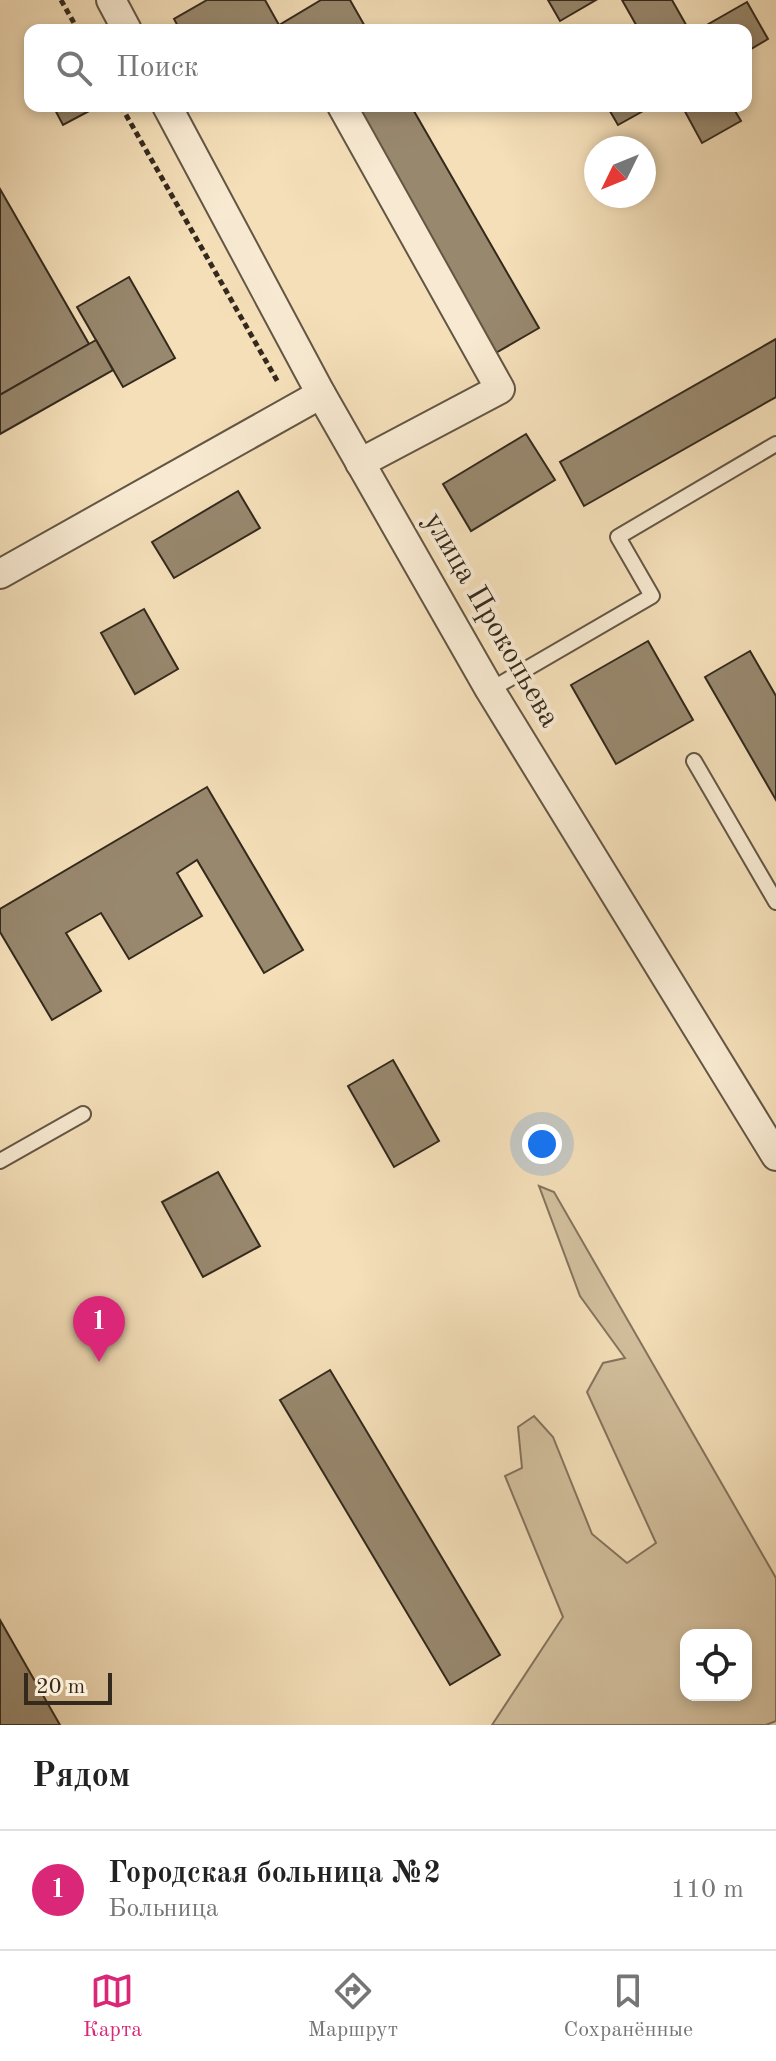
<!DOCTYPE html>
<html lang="ru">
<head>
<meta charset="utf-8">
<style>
  :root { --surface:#fff; --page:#f6f6f6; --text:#222; --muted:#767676; --line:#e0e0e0; --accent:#db2777 }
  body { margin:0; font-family:"Old Standard TT",serif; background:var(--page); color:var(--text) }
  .controls { position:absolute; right:24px; bottom:24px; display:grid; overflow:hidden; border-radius:16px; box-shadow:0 4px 12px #0003 }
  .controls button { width:72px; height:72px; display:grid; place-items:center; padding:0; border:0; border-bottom:2px solid var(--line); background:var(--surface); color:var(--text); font:40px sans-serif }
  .compass { position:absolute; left:584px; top:136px; width:72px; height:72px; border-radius:50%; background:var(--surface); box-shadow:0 4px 12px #0003; rotate:227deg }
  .scale { position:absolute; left:24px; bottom:20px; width:88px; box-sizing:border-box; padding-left:8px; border:4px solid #34291d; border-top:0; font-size:22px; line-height:28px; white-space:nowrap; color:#34291d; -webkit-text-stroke:6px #f8ead2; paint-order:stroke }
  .you { position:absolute; left:542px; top:1144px; width:28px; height:28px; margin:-20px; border:6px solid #fff; border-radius:50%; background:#1a73e8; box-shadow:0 0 0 12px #1a73e833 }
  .badge { display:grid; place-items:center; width:52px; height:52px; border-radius:50%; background:var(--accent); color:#fff; font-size:26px; font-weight:700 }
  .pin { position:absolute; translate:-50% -66px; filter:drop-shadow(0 2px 4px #0008) }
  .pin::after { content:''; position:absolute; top:42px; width:28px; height:24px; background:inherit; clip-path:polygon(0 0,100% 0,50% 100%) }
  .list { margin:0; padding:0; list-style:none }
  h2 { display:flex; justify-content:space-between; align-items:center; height:104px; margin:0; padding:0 32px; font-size:34px }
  h2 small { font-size:26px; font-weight:400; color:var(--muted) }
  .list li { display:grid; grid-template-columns:52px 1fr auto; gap:24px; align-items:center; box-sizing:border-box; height:120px; padding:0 32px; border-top:2px solid var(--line) }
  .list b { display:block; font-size:30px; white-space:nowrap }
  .list p { margin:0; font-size:26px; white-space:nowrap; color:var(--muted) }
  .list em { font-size:26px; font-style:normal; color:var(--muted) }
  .icon { flex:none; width:44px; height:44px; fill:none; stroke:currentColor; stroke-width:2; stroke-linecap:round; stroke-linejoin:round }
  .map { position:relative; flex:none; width:776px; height:1725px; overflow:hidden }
  .search { position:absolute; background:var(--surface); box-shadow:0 4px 12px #0003; left:24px; right:24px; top:24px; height:88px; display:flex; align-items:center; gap:20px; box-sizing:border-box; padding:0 28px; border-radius:16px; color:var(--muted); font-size:30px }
  .sheet { height:224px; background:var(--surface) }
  nav { display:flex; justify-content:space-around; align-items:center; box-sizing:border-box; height:112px; border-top:2px solid var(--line); background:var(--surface); font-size:22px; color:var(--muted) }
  nav a { display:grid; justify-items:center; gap:4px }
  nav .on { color:var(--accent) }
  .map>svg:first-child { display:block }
</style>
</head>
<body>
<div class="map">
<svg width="776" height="1725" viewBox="0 0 776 1725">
  <rect width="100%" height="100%" fill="#f4dfb9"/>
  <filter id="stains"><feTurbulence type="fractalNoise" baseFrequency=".0025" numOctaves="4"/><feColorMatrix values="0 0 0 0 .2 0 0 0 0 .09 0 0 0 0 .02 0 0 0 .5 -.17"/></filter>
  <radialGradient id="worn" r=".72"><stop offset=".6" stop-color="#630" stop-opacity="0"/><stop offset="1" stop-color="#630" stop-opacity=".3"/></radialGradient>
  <path fill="#d3c09e" stroke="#84745e" stroke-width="2" fill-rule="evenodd" d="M539 1186 554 1192 776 1578V1721L766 1725H492L563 1617 505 1476 522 1468 518 1427 534 1416 553 1437 592 1534 627 1563 656 1543 587 1392 603 1363 625 1358 580 1296ZM686 1635H746V1695H686Z"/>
  <g fill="#98886e" stroke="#34291d" stroke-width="2">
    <path d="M207 0H265L279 25 321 0H350L367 30H180L174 19Z"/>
    <path d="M548 0H596L560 21Z"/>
    <path d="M622 0H672L689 30H639Z"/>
    <path d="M747 2 768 39 746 52V30H698Z"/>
    <path d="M53 106H89L91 110 63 125Z"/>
    <path d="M350 106H411L539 328 494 354Z"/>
    <path d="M607 106H652L618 125Z"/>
    <path d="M682 106H732L741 121 702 143Z"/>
    <path d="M0 189 89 344 0 395Z"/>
    <path d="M129 277 175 358 123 387 77 307Z"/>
    <path d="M776 339V397L584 506 560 462Z"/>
    <path d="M96 340 113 370 0 434V395Z"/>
    <path d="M526 434 555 480 471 531 443 484Z"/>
    <path d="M238 491 260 528 174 578 152 542Z"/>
    <path d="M144 609 178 669 135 694 101 633Z"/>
    <path d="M648 641 693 720 616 764 571 685Z"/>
    <path d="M750 651 776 696V800L705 677Z"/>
    <path d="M207 787 303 950 264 973 197 860 177 873 202 916 129 959 101 913 66 933 101 991 52 1020 0 932V909Z"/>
    <path d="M393 1060 439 1141 394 1167 348 1086Z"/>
    <path d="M218 1172 260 1246 203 1277 162 1202Z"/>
    <path d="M330 1370 500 1655 450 1685 280 1400Z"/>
    <path d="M0 1620 60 1725H0Z"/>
  </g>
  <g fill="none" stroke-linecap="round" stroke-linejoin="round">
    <defs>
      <g id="lane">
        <path d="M490 690 652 596 618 537 776 444"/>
        <path d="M694 761 776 902"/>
        <path d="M0 1161 83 1114"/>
      </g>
      <g id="street">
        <path d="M111 0 127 30"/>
        <path d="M167 106 321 394 490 690 776 1156"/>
        <path d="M342 106 500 389 360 463"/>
        <path d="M0 574 321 394"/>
      </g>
    </defs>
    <use href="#lane" stroke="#645644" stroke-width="18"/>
    <use href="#street" stroke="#645644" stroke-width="32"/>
    <g stroke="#34291d" stroke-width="5" stroke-dasharray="6 4" stroke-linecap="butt">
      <path d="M61 0 78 30"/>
      <path d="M121 106 279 384"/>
    </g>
    <use href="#lane" stroke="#f8ead2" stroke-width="14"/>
    <use href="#street" stroke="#f8ead2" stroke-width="28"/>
  </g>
  <g text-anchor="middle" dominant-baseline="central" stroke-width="8" stroke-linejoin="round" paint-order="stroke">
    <g font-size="30" fill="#34291d" stroke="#f8ead2">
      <text transform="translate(491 620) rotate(60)">улица Прокопьева</text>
    </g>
  </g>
  <rect width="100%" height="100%" filter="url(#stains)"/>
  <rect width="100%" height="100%" fill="url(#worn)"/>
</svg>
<div class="controls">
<button><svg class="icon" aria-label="locate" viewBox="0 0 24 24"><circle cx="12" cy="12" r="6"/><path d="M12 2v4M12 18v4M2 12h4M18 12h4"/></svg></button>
</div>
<svg class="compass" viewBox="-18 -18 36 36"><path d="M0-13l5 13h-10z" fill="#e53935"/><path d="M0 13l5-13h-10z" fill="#767676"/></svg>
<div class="scale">20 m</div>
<div class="you"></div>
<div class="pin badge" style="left:99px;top:1362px">1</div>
<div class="search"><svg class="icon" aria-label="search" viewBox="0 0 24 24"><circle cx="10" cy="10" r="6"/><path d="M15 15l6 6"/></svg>Поиск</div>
</div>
<section class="sheet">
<h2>Рядом<small></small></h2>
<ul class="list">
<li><span class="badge">1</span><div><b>Городская больница №2</b><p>Больница</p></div><em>110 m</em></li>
</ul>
</section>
<nav>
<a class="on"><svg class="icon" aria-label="map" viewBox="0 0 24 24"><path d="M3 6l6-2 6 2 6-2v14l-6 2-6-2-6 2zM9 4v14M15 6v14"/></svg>Карта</a>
<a><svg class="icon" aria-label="directions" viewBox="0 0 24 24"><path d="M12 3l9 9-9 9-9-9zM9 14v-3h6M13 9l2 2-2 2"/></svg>Маршрут</a>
<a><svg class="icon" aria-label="saved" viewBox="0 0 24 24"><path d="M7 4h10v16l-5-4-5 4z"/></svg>Сохранённые</a>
</nav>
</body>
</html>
